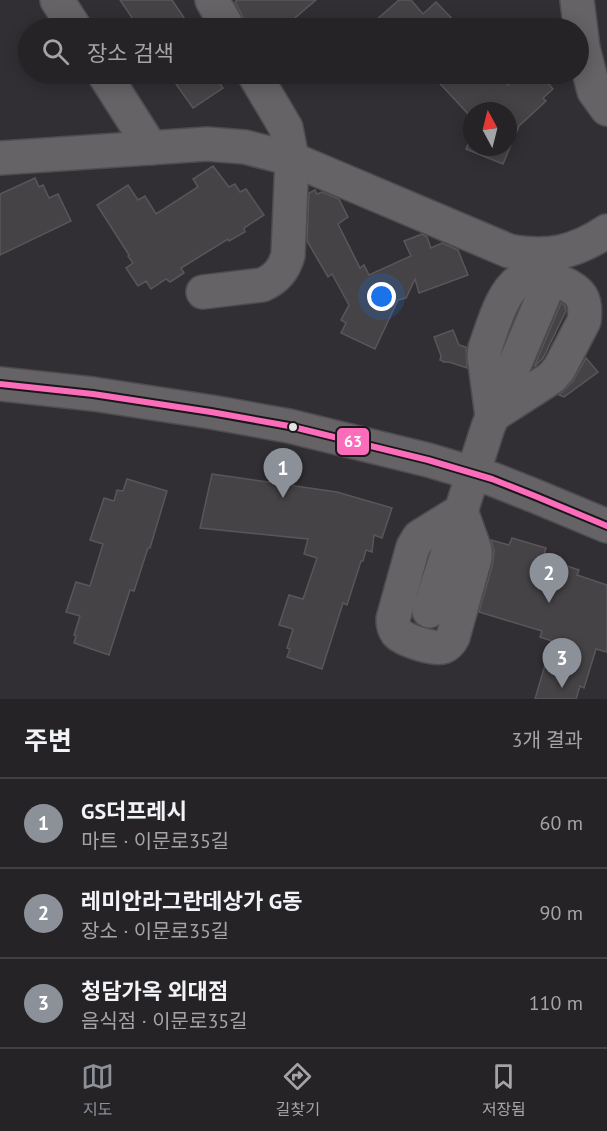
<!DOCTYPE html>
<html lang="ko">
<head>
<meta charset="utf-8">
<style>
  :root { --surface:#262327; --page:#2e2b2f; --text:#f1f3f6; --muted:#a4a4a7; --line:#424044; --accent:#8c9099 }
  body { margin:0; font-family:"PT Sans","Noto Sans KR",sans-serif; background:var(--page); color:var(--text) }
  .compass { position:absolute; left:463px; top:102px; width:54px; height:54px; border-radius:50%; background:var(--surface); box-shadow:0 3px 15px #0003; rotate:353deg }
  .you { position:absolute; left:382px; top:297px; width:21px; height:21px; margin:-15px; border:4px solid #fff; border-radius:50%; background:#1a73e8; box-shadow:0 0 0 9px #1a73e833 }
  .badge { display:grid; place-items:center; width:39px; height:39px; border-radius:50%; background:var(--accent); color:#fff; font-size:20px; font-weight:700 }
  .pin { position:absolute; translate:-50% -50px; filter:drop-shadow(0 2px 3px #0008) }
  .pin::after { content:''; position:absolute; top:32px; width:21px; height:18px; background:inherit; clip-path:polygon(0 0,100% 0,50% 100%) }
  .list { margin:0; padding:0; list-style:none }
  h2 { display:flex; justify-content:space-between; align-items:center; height:78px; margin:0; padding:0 24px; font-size:26px }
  h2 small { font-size:20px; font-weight:400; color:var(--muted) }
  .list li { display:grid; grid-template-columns:39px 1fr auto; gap:18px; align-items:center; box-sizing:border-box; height:90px; padding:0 24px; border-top:2px solid var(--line) }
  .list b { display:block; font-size:22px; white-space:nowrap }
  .list p { margin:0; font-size:20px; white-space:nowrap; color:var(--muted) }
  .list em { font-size:20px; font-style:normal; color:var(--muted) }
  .icon { flex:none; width:33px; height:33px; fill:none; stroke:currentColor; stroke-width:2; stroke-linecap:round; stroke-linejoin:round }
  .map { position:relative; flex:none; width:607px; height:699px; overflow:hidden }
  .search { position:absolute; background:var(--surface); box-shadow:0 3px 15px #0003; left:18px; right:18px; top:18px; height:66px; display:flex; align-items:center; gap:15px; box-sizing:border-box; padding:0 21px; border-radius:33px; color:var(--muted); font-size:22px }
  .sheet { height:348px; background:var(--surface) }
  nav { display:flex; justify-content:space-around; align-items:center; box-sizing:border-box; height:84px; border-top:2px solid var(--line); background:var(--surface); font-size:16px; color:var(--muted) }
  nav a { display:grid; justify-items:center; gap:3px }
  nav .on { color:var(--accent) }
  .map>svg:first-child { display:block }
</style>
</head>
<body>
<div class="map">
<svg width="607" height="699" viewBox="0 0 607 699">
  <rect width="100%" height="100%" fill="#322f34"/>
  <g fill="#464347" stroke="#59565a" stroke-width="1.5">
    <path d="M120 0H172L191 28H139Z"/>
    <path d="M237 0H316L283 28H247L244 19 235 2Z"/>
    <path d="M399 0H411L423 14 436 2 461 28H367Z"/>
    <path d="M177 74H214L223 88 193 108 176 84 182 81Z"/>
    <path d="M431 74H486L490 78 492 74H497L508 85 520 74H540L553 89 543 98 546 101 519 126 503 164 466 149 472 135V147H508V111H472V118Z"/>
    <path d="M213 166 229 187 235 184 240 192 246 189 264 215 244 228 245 232 229 241 228 239 181 268 184 273 170 282 166 279 151 289 146 281 138 286 126 268 133 263 128 256 129 255 97 205 128 185 138 200 145 196 156 214 198 187 193 179Z"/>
    <path d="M35 178 39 187 43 185 49 198 58 194 71 221 0 255V194Z"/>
    <path d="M315 190 317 194 322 192 339 199 348 217 338 224 360 268 364 265 369 275 411 256 404 241 422 234 427 237 431 248 442 243 458 250 468 275 419 293 415 279 406 298 398 300 375 349 341 333 346 323 341 320 349 305 332 274 328 277 307 241 309 193Z"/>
    <path d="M561 303 565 306 566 311 543 358 534 367Z"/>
    <path d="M453 330 459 345 466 347 467 368 449 362H443V361L440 360 441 356 434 337Z"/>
    <path d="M586 358 598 372 564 397 559 395 573 381Z"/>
    <path d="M212 474 337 492 392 508 382 538 374 535 372 552 366 550 363 561H361L347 605 343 603 322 669 287 657 290 649 287 648 293 629 279 625 289 595 303 599 317 558 304 554 308 539 200 528Z"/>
    <path d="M127 479 167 491 150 548H148L134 591 130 590 109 655 74 643 76 636 74 635 80 616 66 612 76 582 90 586 103 544 90 540 104 498 114 501 117 490 123 491Z"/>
    <path d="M512 538 546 548 543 558 579 570 577 575 607 585V652L596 649 584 688 580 686 576 699H535L552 641 540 637 542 631 479 612 493 563 494 550 491 540 509 545Z"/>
  </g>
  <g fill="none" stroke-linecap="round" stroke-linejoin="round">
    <defs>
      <g id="minor">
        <path d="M57 0 75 28"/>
        <path d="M212 0 228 28"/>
        <path d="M577 0 583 48 594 91 607 109"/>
        <path d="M104 74 151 148"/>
        <path d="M0 158 207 144 245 147 292 159 509 251C548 258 574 253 607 231"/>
        <path d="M538 273C547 274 553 278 561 282 581 291 587 298 584 321L559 369 551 378 492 416 484 356 485 348C493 327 501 293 520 280 525 276 532 275 538 273Z"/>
        <path d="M203 292 262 285C276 279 284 270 288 255L292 159 286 128 254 74"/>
        <path d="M0 384 93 394 211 412 289 426 428 460 492 479 535 496 607 526"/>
        <path d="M461 511 475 550V558L453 637C451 641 448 645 443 647 435 650 403 640 397 633 394 629 393 625 393 619L413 547 419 537Z"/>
        <path d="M429 611 488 427 544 295"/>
      </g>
    </defs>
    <use href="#minor" stroke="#4f4c50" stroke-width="36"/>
    <use href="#minor" stroke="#656365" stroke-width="33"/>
    <defs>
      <path id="bus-1" d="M0 384 93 394 211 412 289 426 428 460 492 479 535 496 607 526"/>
    </defs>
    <use href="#bus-1" stroke="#1a171a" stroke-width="10"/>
    <use href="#bus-1" stroke="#fb6dba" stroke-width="6"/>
  </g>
  <circle fill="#e6e3e7" stroke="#1a171a" stroke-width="2" cx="293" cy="427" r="5"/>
  <rect stroke="#1a171a" stroke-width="2" x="336" y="427" width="34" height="29" rx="6" fill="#fb6dba"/>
  <g font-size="16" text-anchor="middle" font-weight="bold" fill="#fff">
    <text x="353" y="447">63</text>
  </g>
</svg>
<svg class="compass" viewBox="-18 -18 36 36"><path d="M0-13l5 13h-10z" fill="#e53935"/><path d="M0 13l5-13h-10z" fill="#a4a4a7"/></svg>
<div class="you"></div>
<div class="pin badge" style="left:283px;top:498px">1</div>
<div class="pin badge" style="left:549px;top:603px">2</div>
<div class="pin badge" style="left:562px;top:688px">3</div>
<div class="search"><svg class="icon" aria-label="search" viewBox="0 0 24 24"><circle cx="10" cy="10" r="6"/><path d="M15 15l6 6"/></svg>장소 검색</div>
</div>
<section class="sheet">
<h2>주변<small>3개 결과</small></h2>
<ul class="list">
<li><span class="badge">1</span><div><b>GS더프레시</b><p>마트 · 이문로35길</p></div><em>60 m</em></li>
<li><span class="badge">2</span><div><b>레미안라그란데상가 G동</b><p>장소 · 이문로35길</p></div><em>90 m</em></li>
<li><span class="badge">3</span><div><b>청담가옥 외대점</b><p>음식점 · 이문로35길</p></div><em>110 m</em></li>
</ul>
</section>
<nav>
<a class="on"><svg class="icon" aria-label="map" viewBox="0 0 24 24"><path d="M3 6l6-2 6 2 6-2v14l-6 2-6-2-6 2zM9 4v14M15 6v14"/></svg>지도</a>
<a><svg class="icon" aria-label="directions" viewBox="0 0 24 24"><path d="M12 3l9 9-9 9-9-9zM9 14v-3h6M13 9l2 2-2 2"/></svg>길찾기</a>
<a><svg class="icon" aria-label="saved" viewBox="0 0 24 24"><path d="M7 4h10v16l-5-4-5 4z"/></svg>저장됨</a>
</nav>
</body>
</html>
